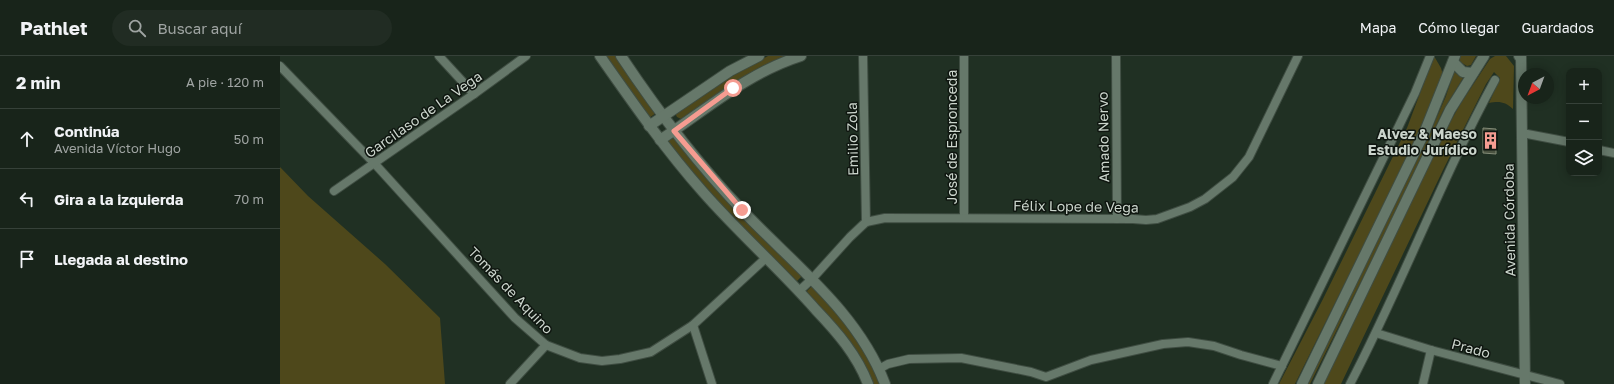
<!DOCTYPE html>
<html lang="es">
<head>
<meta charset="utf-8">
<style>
  :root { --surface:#18241a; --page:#212c23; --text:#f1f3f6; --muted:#9fa4a2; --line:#364139 }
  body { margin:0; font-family:"Golos Text",sans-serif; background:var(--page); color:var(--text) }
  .controls { position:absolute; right:12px; top:12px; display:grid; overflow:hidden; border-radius:8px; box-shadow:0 2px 10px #0003 }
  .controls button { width:36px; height:36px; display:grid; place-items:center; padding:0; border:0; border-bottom:1px solid var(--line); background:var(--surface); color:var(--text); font:20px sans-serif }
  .compass { position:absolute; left:1238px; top:12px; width:36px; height:36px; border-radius:50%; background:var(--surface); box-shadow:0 2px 10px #0003; rotate:221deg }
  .stop { position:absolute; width:12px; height:12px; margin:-9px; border:3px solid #f59c91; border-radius:50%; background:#fff }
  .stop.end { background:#f59c91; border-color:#fff; box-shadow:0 1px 4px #0008 }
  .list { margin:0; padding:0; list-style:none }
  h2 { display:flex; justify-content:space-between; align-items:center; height:52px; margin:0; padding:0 16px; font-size:17px }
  h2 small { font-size:13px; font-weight:400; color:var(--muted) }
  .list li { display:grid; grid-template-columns:26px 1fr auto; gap:12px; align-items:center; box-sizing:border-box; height:60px; padding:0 16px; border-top:1px solid var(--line) }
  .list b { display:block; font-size:15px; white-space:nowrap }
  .list p { margin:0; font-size:13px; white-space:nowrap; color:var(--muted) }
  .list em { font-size:13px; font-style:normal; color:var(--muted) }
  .icon { flex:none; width:22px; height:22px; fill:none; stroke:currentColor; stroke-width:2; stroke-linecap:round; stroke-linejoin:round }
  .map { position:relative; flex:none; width:1334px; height:328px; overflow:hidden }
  header { display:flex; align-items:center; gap:24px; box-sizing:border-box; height:56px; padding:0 20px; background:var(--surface); border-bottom:1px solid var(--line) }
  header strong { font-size:19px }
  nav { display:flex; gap:22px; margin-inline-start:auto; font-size:14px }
  .search { width:280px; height:36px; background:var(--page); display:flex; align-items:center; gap:10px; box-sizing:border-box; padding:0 14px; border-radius:22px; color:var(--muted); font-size:15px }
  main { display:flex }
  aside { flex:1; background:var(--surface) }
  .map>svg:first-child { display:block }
</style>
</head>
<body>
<header>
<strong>Pathlet</strong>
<div class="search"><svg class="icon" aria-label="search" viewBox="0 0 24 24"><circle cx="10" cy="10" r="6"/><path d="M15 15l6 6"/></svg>Buscar aquí</div>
<nav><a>Mapa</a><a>Cómo llegar</a><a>Guardados</a></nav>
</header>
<main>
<aside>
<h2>2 min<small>A pie · 120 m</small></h2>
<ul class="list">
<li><svg class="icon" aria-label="ahead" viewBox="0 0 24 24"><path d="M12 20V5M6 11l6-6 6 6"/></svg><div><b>Continúa</b><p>Avenida Víctor Hugo</p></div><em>50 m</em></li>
<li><svg class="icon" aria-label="left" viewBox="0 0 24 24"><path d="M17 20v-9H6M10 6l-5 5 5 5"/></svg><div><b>Gira a la izquierda</b></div><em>70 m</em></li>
<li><svg class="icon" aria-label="arrive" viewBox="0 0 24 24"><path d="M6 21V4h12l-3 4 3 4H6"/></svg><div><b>Llegada al destino</b></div></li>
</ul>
</aside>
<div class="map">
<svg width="1334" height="328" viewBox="0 0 1334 328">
  <rect width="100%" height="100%" fill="#203023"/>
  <g fill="#4e481b">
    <path d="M326 0H336L376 57 369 62Z"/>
    <path d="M488 0H508L403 64 397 61 395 57 397 54 459 16Z"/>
    <path d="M1154 0 1161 12 1163 19 1137 81 1015 328H999L1043 243 1127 72Z"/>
    <path d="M1179 0H1196L1191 9 1187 10 1180 6Z"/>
    <path d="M1215 0H1226L1234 10 1233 53C1225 46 1220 45 1209 47L1220 22 1214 16 1206 28 1163 114 1061 328H1042L1169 68 1181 47 1210 3Z"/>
    <path d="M1174 16 1183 22 1163 55 1126 135 1030 328H1027L1150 77 1166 40Z"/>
    <path d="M393 79 520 218 521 221 517 225 514 224 453 162 386 85Z"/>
    <path d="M0 111 28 140 105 208 160 262 165 328H0Z"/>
    <path d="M531 231H534L565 267 583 290 601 328H592L576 294 559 272 528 238 527 235Z"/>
  </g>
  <path fill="#4b5341" stroke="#838b77" d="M1203 72 1216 73V98L1203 97Z"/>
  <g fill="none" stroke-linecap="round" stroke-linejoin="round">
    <defs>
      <g id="minor">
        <path d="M159 0 194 38"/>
        <path d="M583 0 586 166"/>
        <path d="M836 0 837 163"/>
        <path d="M0 10 95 108 235 262 266 289 300 302 322 305 340 303 371 296 413 269 486 202"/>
        <path d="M1242 77 1289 86"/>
        <path d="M1319 94 1334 97"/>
        <path d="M54 135 194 38 246 0"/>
        <path d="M684 162V0"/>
        <path d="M519 235 532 223 570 181 586 166 605 162 853 163 866 164 877 163 910 151 925 143 953 121 969 101 1018 0"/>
        <path d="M413 269 432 328"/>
        <path d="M1096 277 1151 294 1280 328"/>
        <path d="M599 313 608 308 629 303 681 302 751 316 766 321 811 304 883 288 908 286 934 290 961 299 1002 310"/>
        <path d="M230 328 266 289"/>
        <path d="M993 328 1135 37 1150 0"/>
        <path d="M1070 328C1122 229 1161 123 1215 24"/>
        <path d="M1143 328 1151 294"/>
      </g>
      <g id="tertiary">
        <path d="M320 0C353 47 385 93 423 136 459 177 500 213 536 254 557 276 577 299 588 328"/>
        <path d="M341 0C377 54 417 107 462 154 513 208 578 256 605 328"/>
        <path d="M1241 0 1245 328"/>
        <path d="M369 70 450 15 479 0"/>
        <path d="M380 84C426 54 467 17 521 0"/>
      </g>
      <g id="secondary">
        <path d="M1239 0 1241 3"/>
        <path d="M1173 6 1183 16 1193 17"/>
        <path d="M1022 328 1145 75 1175 0"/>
        <path d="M1038 328 1170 54 1204 0"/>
      </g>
    </defs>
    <use href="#minor" stroke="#3f4d42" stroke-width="10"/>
    <use href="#tertiary" stroke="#3f4d42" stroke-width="12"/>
    <use href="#secondary" stroke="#3f4d42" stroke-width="12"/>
    <use href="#minor" stroke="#66786a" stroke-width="8"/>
    <use href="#tertiary" stroke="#66786a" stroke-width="10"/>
    <use href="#secondary" stroke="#66786a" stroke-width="10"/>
  </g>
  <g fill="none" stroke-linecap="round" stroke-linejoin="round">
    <path stroke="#f59c91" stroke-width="5" d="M453 32 394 75 462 154"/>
  </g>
  <defs>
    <symbol id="building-bare" viewBox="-9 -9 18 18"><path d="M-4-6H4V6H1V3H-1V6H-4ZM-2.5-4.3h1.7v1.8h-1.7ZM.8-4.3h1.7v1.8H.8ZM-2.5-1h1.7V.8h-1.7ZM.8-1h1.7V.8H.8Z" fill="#f59c91" stroke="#0f1610" stroke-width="2.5" paint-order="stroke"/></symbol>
  </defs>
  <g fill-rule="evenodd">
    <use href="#building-bare" x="1198" y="72" width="25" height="25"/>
  </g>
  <g text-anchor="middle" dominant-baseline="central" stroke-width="3" stroke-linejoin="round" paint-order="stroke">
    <g font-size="14" fill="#cbd5cc" stroke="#0f1610">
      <text transform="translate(143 58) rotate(-35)">Garcilaso de La Vega</text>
      <text transform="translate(671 81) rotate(-90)">José de Espronceda</text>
      <text transform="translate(823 81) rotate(-91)">Amado Nervo</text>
      <text transform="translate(572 83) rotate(-91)">Emilio Zola</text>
      <text transform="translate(796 150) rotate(1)">Félix Lope de Vega</text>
      <text transform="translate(1229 164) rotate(-91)">Avenida Córdoba</text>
      <text transform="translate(231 234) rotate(46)">Tomás de Aquino</text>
      <text transform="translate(1191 292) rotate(15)">Prado</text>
    </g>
    <g font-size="14" font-weight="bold" fill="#cbd5cc" stroke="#0f1610" text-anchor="end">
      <text x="1197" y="77">Alvez &amp; Maeso<tspan x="1197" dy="16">Estudio Jurídico</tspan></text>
    </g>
  </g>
</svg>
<div class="controls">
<button>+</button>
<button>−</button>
<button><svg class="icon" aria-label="layers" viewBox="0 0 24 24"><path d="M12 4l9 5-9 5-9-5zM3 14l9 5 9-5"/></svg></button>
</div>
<svg class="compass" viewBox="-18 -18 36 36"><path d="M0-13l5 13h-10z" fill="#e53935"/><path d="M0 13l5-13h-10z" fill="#9fa4a2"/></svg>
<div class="stop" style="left:453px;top:32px"></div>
<div class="stop end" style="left:462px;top:154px"></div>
</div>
</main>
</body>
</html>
